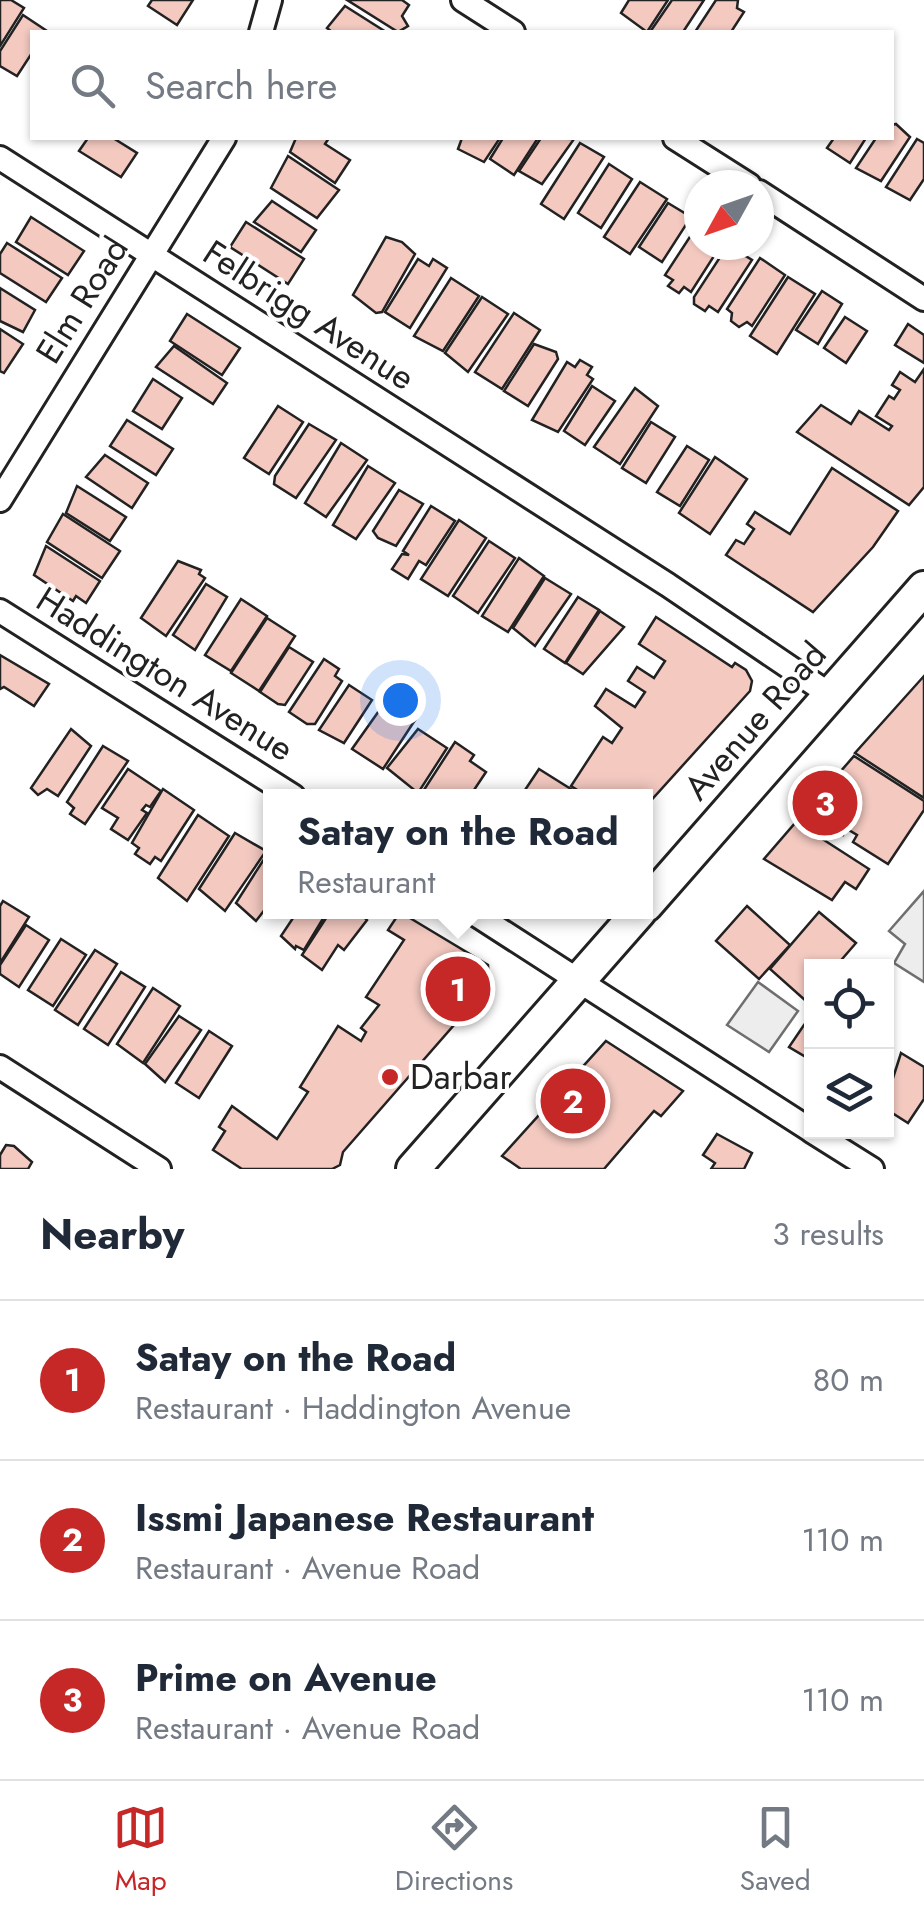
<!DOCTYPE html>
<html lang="en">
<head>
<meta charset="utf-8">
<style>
  :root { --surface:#fff; --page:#f6f6f7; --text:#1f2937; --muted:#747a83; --line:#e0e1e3; --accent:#c62828 }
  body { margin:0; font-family:Jost,sans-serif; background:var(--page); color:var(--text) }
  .controls { position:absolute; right:30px; bottom:30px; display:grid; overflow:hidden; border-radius:0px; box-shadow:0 2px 8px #0004 }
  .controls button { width:90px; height:90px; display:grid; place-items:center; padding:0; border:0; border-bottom:2px solid var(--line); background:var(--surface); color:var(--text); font:50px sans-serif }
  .compass { position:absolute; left:684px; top:170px; width:90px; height:90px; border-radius:50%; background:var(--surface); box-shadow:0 2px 8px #0004; rotate:230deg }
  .you { position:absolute; left:400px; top:700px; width:35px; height:35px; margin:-25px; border:8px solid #fff; border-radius:50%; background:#1a73e8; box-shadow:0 0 0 15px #1a73e833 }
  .badge { display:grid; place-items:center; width:65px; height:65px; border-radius:50%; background:var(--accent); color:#fff; font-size:32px; font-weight:700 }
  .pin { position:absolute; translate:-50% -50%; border:5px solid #fff; box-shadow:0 2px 10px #0006 }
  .popup { position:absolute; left:263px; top:789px; width:390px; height:130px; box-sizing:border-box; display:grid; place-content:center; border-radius:0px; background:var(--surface); filter:drop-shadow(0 2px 8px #0005); font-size:32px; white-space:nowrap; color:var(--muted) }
  .popup b { font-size:38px; color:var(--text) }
  .popup::after { content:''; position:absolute; left:50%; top:100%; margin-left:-20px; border:20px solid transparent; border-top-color:var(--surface) }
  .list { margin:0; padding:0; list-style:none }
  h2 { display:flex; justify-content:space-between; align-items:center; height:130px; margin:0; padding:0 40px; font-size:42px }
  h2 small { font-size:32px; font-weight:400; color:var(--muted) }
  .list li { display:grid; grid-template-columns:65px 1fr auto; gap:30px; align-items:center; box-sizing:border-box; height:160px; padding:0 40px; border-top:2px solid var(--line) }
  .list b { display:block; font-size:38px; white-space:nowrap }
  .list p { margin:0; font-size:32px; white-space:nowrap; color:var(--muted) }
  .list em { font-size:32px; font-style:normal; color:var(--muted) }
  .icon { flex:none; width:55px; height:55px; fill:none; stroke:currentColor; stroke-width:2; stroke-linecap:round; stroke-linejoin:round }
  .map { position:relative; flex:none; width:924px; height:1169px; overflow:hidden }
  .search { position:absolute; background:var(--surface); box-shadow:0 2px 8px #0004; left:30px; right:30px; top:30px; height:110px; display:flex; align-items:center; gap:25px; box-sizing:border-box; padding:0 35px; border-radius:0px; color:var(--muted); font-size:38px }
  .sheet { height:610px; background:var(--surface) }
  nav { display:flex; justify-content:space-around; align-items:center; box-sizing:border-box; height:140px; border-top:2px solid var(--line); background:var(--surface); font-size:28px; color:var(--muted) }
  nav a { display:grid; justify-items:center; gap:5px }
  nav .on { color:var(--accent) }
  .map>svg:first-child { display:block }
</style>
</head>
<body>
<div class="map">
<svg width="924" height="1169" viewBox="0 0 924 1169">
  <rect width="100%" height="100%" fill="#fff"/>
  <g fill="#ededed" stroke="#6f6f6f" stroke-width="2.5">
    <path d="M924 891V982L894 963 905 944 889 931Z"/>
    <path d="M758 982 798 1011 769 1052 727 1025Z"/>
  </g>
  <g fill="#f3c9c0" stroke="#222" stroke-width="2.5">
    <path d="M0 0H11L24 8 0 46Z"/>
    <path d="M152 0H193L177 25 148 6Z"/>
    <path d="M347 0H402L409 5 402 16 408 26 398 32Z"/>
    <path d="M629 0H668L647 32 621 13Z"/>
    <path d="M672 0H704L683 32H650Z"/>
    <path d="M716 0H738L737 8 744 12 731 32H695Z"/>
    <path d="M345 6 386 32H332L327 28Z"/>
    <path d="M23 15 47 31 32 32V53L17 76 0 66V51Z"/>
    <path d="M896 124 910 137 881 181 856 168 876 138H892V125Z"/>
    <path d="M88 138H113L137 153 121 177 79 151Z"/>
    <path d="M296 138H329L325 144 350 160 335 183 290 152Z"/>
    <path d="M462 138H500L484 162 458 149Z"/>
    <path d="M503 138H538L514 175 490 159Z"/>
    <path d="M541 138 574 139 542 184 519 171Z"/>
    <path d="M834 138H866L850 163 827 148Z"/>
    <path d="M917 139 924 143V179L910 200 886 187Z"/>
    <path d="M580 143 604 157 564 219 541 204Z"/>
    <path d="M288 156 339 190 317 218 271 188Z"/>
    <path d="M609 164 632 179 601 228 578 213Z"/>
    <path d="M640 182 667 199 630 254 604 237Z"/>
    <path d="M272 201 316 230 301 252 254 222Z"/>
    <path d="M668 203 691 217 662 262 639 247Z"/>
    <path d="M31 217 84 251 68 275 16 242Z"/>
    <path d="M246 222 304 259 288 284 230 247Z"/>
    <path d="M699 223V245H721L691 292 684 287 679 293 668 286 673 280 665 275Z"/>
    <path d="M386 237 402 242 415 254 382 312 376 313 353 295Z"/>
    <path d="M7 243 62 278 46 302 0 273V254Z"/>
    <path d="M728 245 752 260 718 312 709 306 705 311 694 304V297Z"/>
    <path d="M760 258 785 275 752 326 747 322 739 327 731 321 732 313 727 309Z"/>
    <path d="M418 259 429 266 433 259 447 268 410 328 385 312Z"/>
    <path d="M788 277 815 294 777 354 750 336Z"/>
    <path d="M451 278 479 296 443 351 414 336Z"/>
    <path d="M0 288 35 310 23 332 0 321Z"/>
    <path d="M822 291 842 304 818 344 796 330Z"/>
    <path d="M482 297 508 314 468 372 445 353Z"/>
    <path d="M514 313 540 330 502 389 475 372Z"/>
    <path d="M187 314 240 348 222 375 170 341Z"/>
    <path d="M845 317 867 331 846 363 824 348Z"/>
    <path d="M908 324 924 335V363L895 345Z"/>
    <path d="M0 329 23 344 4 373 0 371Z"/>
    <path d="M534 344 556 352 558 359 528 406 504 391Z"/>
    <path d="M174 346 227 383 213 404 156 367Z"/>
    <path d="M580 360 592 367 587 375 593 379 558 432 532 420 567 362 575 367Z"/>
    <path d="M924 369V487L909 505 797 432 821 405 851 424 859 411 889 430 892 426 876 416 889 396 894 399 900 390 892 385 900 372 915 382Z"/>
    <path d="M153 379 182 398 162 429 133 411Z"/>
    <path d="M592 386 615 401 585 445 564 431Z"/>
    <path d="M635 388 658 406 620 464 594 447Z"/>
    <path d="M278 406 303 422 269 474 244 458Z"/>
    <path d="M127 420 173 449 156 475 110 446Z"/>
    <path d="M651 422 675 437 646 483 622 468Z"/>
    <path d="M309 424 336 440 296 498 274 484 275 476Z"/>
    <path d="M341 443 367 460 326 517 305 503Z"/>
    <path d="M687 446 709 460 680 506 657 492Z"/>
    <path d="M105 455 148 483 132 508 86 477Z"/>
    <path d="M715 457 747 479 710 534 679 513Z"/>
    <path d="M368 466 395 483 356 539 333 525Z"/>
    <path d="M832 468 898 511 873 547 813 612 726 555 736 540 744 544 754 529 747 524 755 512 790 534Z"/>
    <path d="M77 486 126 517 110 541 66 513Z"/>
    <path d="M399 490 423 504 396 546 378 538 373 531Z"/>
    <path d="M431 506 455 521 426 565 419 561 408 579 392 569 402 554 409 555 403 551Z"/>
    <path d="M63 514 120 551 102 578 47 542Z"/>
    <path d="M459 520 486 538 448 596 421 579Z"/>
    <path d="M489 541 515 558 478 613 453 596Z"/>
    <path d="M46 546 100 581 86 603 76 596 73 601 34 575Z"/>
    <path d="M519 558 544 576 508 632 482 616Z"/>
    <path d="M178 561 201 570 199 574 205 578 166 636 141 618Z"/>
    <path d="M545 578 571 594 535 646 513 628Z"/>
    <path d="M206 584 227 597 195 650 173 635Z"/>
    <path d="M578 597 599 610 565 663 544 649Z"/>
    <path d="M241 599 267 616 231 671 205 655Z"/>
    <path d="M600 611 624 627 583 674 566 663Z"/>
    <path d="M656 617 732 667 735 663 746 670 752 681 750 691 646 806V796H587L571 786 603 737 612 743 622 728 595 706 606 689 635 707 645 692 628 681 637 667 654 678 665 661 639 644Z"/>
    <path d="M267 618 295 636 259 691 231 673Z"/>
    <path d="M289 647 313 662 285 705 278 704 260 692Z"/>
    <path d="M0 655 49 684 34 706 4 687 0 689Z"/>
    <path d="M324 659 339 669 335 676 342 681 315 724H307L289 712Z"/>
    <path d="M924 676V798L855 753Z"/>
    <path d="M349 685 372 700 344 743 319 730Z"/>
    <path d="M393 691 408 701 403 708 417 717 383 769 352 749Z"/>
    <path d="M71 729 91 746 58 796 47 789 38 795 31 788Z"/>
    <path d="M418 729 447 748 418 793 387 768Z"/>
    <path d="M455 742 474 755 470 761 486 772 470 796H420Z"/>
    <path d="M103 746 128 761 85 824 70 814 74 808 67 802Z"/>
    <path d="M854 756 924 801V810L888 864 853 842 857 835 847 829 843 835 805 812Z"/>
    <path d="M128 769 161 791 150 807 146 805 142 810 147 813 128 840 111 829 118 818 102 808Z"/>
    <path d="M539 769 582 796H521Z"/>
    <path d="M163 789 194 810 161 861 155 857 150 864 135 854 139 848 132 843Z"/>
    <path d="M198 815 229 836 187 901 158 878Z"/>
    <path d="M796 822 869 869 856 889 845 882 832 900 764 859Z"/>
    <path d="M235 833 266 851 225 911 199 889Z"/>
    <path d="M266 856 270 859V911L266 908 256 921 236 903Z"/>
    <path d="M3 901 29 917 0 963V906Z"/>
    <path d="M747 906 790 945 759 979 716 941Z"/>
    <path d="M297 912H327L304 950 296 946 295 949 281 936Z"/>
    <path d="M330 912H359L367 920 344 950 338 945 322 970 302 955Z"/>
    <path d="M400 912 488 965 489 985 343 1152 340 1165 332 1169H242L213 1150 225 1131 219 1127 232 1106 277 1139 308 1092 300 1087 338 1026 361 1041 366 1032 361 1028 379 1005 366 997 404 940 388 930Z"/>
    <path d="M819 912 856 943 836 966H812V995L806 1001 770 969Z"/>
    <path d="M26 925 49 940 19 987 0 974V965Z"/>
    <path d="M61 939 86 955 53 1006 28 990Z"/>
    <path d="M95 950 117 964 78 1025 55 1010Z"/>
    <path d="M121 972 145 987 108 1045 84 1029Z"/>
    <path d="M153 988 180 1006 143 1063 117 1044Z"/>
    <path d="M179 1016 201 1030 165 1082 145 1064Z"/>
    <path d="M804 1025 812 1030 811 1060 789 1047Z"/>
    <path d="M209 1031 232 1046 199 1098 176 1083Z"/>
    <path d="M606 1041 683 1091 661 1116 654 1111 604 1169H521L502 1156Z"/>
    <path d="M901 1053 924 1067V1099L908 1123 886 1109V1079L893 1078Z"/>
    <path d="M717 1134 752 1153 744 1169H711L715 1163 703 1155Z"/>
    <path d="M6 1145 14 1146 32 1162 28 1169H0V1155Z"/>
  </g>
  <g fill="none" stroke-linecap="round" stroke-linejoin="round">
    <defs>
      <g id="minor">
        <path d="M463 0 513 32"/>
        <path d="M261 32 270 0"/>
        <path d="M675 138 749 185"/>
        <path d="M0 158 668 585 832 696"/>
        <path d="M759 192 924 299"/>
        <path d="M0 500 224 138"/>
        <path d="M0 611 293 796"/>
        <path d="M472 912 812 1131"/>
        <path d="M0 1067 159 1169"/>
        <path d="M813 1132 872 1169"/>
      </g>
      <g id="secondary">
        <path d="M646 905 924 588"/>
        <path d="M413 1169 639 912"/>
      </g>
    </defs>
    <use href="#minor" stroke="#222" stroke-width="28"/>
    <use href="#secondary" stroke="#222" stroke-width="38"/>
    <use href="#minor" stroke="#fff" stroke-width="22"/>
    <use href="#secondary" stroke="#fff" stroke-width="32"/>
  </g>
  <circle fill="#c62828" stroke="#fff" stroke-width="4" cx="390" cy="1077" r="10"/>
  <g text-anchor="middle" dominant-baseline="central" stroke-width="8" stroke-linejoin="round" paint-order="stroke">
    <g font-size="35" fill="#222" stroke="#fff">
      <text transform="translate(82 300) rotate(-58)">Elm Road</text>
      <text transform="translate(309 315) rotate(33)">Felbrigg Avenue</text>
      <text transform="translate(165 674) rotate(32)">Haddington Avenue</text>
      <text transform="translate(755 721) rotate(-49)">Avenue Road</text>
    </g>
    <g font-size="35" fill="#222" stroke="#fff" text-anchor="start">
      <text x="410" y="1077">Darbar</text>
    </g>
  </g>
</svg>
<div class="controls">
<button><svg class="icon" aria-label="locate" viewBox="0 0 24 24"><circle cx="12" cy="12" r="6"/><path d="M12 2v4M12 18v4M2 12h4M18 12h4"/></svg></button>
<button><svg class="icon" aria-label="layers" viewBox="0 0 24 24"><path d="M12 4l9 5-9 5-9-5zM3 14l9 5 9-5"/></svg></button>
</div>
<svg class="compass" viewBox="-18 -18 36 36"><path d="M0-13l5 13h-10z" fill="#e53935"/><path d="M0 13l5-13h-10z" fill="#747a83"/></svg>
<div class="you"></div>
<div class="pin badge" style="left:458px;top:989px">1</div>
<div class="popup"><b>Satay on the Road</b>Restaurant</div>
<div class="pin badge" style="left:573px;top:1101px">2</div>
<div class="pin badge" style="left:825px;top:803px">3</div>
<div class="search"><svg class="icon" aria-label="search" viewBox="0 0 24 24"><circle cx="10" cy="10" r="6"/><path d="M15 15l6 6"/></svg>Search here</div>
</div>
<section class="sheet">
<h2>Nearby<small>3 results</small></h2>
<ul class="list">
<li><span class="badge">1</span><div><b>Satay on the Road</b><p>Restaurant · Haddington Avenue</p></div><em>80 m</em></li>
<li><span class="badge">2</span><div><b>Issmi Japanese Restaurant</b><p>Restaurant · Avenue Road</p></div><em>110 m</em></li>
<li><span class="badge">3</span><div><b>Prime on Avenue</b><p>Restaurant · Avenue Road</p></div><em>110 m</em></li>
</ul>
</section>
<nav>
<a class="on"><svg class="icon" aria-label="map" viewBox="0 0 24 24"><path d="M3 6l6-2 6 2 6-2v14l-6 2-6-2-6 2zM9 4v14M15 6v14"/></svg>Map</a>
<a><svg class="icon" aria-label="directions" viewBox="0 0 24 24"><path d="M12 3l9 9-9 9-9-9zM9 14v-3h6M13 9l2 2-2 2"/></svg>Directions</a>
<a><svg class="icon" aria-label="saved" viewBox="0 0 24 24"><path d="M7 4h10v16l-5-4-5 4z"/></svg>Saved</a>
</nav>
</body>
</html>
